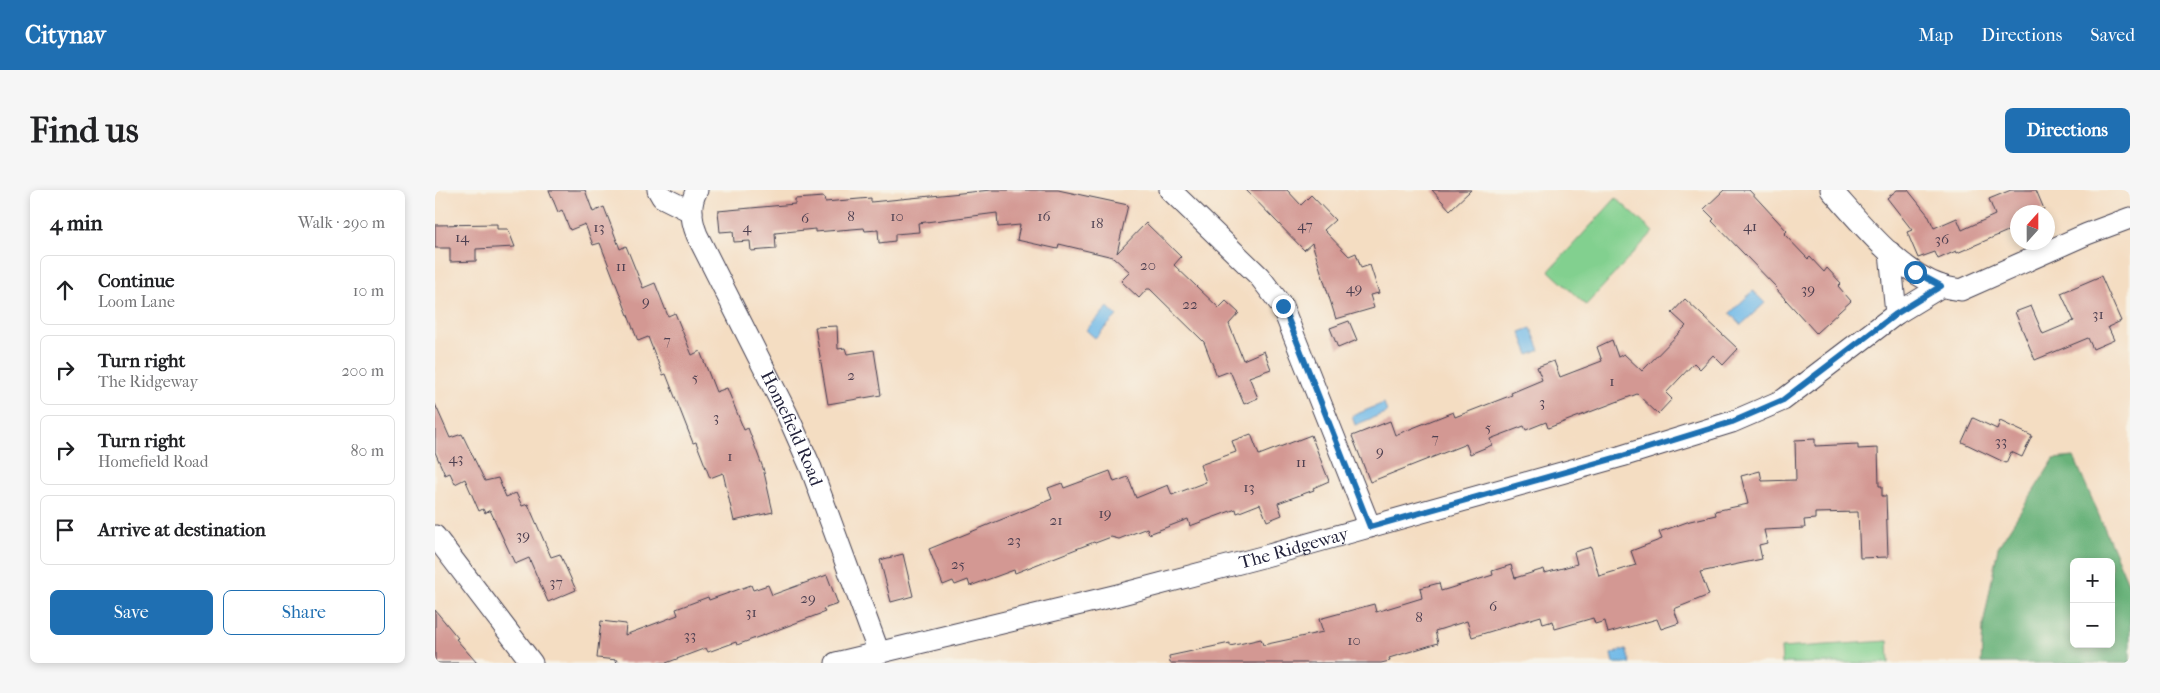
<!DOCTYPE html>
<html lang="en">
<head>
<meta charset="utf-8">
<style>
  :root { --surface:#fff; --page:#f6f6f6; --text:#202124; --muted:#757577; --line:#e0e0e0; --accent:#1f6fb2 }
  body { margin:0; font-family:"IM FELL French Canon",serif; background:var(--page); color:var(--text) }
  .controls { position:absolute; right:15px; bottom:15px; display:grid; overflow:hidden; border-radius:8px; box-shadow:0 2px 8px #0003 }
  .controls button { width:45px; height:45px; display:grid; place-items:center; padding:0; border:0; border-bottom:1px solid var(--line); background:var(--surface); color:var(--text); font:25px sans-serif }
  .compass { position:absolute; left:1575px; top:15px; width:45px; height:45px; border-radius:50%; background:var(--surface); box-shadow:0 2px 8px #0003; rotate:21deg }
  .stop { position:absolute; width:15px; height:15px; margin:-11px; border:4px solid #1f6fb2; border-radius:50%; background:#fff }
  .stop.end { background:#1f6fb2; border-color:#fff; box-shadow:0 1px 5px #0008 }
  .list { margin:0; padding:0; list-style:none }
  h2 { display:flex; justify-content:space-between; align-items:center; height:65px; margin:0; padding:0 20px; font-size:21px }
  h2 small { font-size:16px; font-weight:400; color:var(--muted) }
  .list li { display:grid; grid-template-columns:32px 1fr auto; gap:15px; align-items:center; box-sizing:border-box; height:70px; margin:0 10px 10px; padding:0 10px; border:1px solid var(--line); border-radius:8px }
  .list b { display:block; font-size:19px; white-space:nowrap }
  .list p { margin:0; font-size:16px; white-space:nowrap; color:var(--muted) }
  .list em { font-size:16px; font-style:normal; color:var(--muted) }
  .actions { display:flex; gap:10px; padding:15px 20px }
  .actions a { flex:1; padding:11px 0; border:1px solid var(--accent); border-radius:8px; text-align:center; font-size:18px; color:var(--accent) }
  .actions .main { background:var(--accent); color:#fff }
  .icon { flex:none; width:28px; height:28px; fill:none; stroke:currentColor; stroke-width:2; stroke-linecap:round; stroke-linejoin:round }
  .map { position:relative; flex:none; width:1695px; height:473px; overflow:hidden; border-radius:8px }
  header { display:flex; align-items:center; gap:30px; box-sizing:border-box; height:70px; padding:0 25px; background:var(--accent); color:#fff }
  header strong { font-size:24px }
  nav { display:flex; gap:28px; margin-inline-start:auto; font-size:18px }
  .intro { display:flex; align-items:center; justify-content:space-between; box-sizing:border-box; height:120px; padding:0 30px }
  h1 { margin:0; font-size:35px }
  .button { padding:12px 22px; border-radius:8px; background:var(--accent); color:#fff; font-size:18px; font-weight:700 }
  main { display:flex; gap:30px; padding:0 30px }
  aside { flex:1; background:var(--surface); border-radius:8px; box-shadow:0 2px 8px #0003 }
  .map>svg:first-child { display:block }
</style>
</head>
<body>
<header>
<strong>Citynav</strong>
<nav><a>Map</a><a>Directions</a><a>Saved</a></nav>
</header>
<div class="intro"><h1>Find us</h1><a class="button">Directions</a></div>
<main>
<aside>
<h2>4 min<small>Walk · 290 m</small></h2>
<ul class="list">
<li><svg class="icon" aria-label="ahead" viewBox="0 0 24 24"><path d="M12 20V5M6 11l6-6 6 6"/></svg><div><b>Continue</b><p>Loom Lane</p></div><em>10 m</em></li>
<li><svg class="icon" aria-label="right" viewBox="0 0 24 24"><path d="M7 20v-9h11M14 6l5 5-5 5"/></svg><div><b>Turn right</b><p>The Ridgeway</p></div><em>200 m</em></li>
<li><svg class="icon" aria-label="right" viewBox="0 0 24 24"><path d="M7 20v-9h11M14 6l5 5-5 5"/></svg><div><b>Turn right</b><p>Homefield Road</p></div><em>80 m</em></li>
<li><svg class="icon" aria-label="arrive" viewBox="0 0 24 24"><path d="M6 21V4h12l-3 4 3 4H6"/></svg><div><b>Arrive at destination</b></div></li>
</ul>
<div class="actions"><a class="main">Save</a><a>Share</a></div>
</aside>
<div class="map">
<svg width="1695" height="473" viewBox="0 0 1695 473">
  <rect width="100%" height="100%" fill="#f7f3e8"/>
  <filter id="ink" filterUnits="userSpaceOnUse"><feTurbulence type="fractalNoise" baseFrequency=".02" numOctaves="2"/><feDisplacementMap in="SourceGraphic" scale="10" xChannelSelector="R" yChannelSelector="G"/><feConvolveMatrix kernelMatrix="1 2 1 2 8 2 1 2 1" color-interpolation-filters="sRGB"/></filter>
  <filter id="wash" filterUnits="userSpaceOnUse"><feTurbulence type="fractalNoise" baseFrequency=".0096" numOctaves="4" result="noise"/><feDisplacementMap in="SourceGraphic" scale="20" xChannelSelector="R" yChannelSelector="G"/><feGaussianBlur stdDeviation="1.12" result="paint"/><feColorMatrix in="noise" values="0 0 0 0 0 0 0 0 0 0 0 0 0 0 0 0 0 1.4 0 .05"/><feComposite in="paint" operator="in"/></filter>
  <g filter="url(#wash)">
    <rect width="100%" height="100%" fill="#f4ddc2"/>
    <g fill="#82d08f" stroke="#527965">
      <path d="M1181 8 1218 42 1151 115 1114 81Z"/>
      <path d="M1453 451 1454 473H1347L1346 458Z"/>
    </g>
    <path fill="#69b27a" stroke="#466a5a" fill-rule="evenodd" d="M1639 267 1695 398V473H1546L1548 436 1563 357 1619 269ZM1639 372H1676V454H1639Z"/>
    <g fill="#6fb9e8" stroke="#486e92">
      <path d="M1318 101 1330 113 1306 135 1295 123Z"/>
      <path d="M673 117 682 126 660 148 651 140Z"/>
      <path d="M1096 138 1105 160 1094 165 1085 142Z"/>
      <path d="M949 213 952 222 920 235 917 226Z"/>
      <path d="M1191 459 1195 473H1178L1176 464Z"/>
    </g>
    <g id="blocks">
      <g fill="#d39893">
        <path d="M114 0H150L158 22 169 17 185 59 191 56 208 98 220 93 233 126 240 123 257 165 265 161 281 202 292 198 309 240 313 238 328 278 338 322 299 331 288 283 275 288 261 252 258 253 231 184 228 185 213 147 203 151 165 53 158 55 150 34 135 40 127 20 123 22Z"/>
        <path d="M556 0H623L693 15 682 63 711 33 746 67 739 75 784 118 791 111 804 123 794 134 808 170 829 161 836 179 814 187 823 208 809 214 795 181 782 186 769 152 715 99H712L704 108 686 91 695 82 678 67 624 54 623 59 582 50 585 35 563 37 562 23 483 33 484 42 460 44V51L444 53 443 40 430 41 429 38 380 42V39L340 43 341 59 316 61 315 51 299 52 298 41 285 42 283 21 360 14V9L389 7 390 12 436 8V12Z"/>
        <path d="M811 0H852L866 15 876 5 900 30 889 40 914 66 921 63 926 78 935 75 944 103 935 105 939 118 901 129 877 53 869 60Z"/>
        <path d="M997 0H1036L1015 20Z"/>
        <path d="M1289 0H1314L1352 41 1349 44 1373 69 1375 67 1389 82 1392 78 1406 93 1403 96 1416 111 1381 143 1341 99 1342 98 1277 31 1279 29 1269 19Z"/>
        <path d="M1462 0H1473L1493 25 1499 38 1522 28 1527 40 1560 25 1554 9 1576 0H1601L1609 19 1600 22H1582V37L1522 63 1521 61 1503 69 1500 62 1483 68 1472 42 1477 40 1452 8Z"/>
        <path d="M62 34V39H73L80 57 41 59V71L15 72V58H0V35Z"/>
        <path d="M1666 86 1686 131 1673 137 1679 150 1658 159 1653 148 1600 170 1580 122 1596 116 1608 144 1639 131 1626 103Z"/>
        <path d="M1250 109 1303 159 1288 175 1278 165 1265 179 1259 173 1231 203 1237 209 1223 224 1202 204 1113 238 1111 232 1091 240 1089 236 1055 249 1057 255 1035 264 1031 254 935 292 917 246 955 231 960 245 1018 222 1020 227 1077 205 1076 203 1107 190 1102 177 1119 171 1125 187 1167 171 1162 157 1177 150 1183 167 1189 164 1207 181 1251 136 1237 123Z"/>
        <path d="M914 131 922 150 903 158 895 138Z"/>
        <path d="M402 136 403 159 410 158 412 164 439 160 446 205 393 214 380 137Z"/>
        <path d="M0 214 15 248 27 244 50 291 63 288 71 307 81 303 87 316 93 314 116 367 125 364 141 400 113 412 94 368 80 374 55 320 50 323 48 319 44 321 30 289 20 294 15 283 10 285 0 262Z"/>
        <path d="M1538 228 1562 239 1565 231 1597 246 1587 267 1576 262 1571 273 1527 252Z"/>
        <path d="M816 244 824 265 876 245 894 291 878 298 879 300 843 313 847 325 832 331 825 314 802 323 801 319 755 336 753 329 714 344 712 338 684 349 676 347 660 353 659 352 580 383 579 380 535 396 533 390 520 395 518 391 508 395 494 359 617 309 613 298 627 293 629 298 675 281 679 292 693 287 701 308 733 295 737 305 771 292 765 275 801 262 797 251Z"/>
        <path d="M1380 249V256L1423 254V259L1443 258 1444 296H1447V306H1451L1453 367 1425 368 1423 322 1380 323V329L1369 330 1370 338 1329 340 1332 353 1324 355 1327 369 1265 382 1274 405 1239 419 1244 433 1226 439 1222 429 1173 443 1170 431 1160 434 1158 428 1120 439 1118 431 1108 434 1106 426 1037 447 1032 431 1000 441 1003 453 954 468 955 471 946 473H735L734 466 795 453V456L826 449 828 455 888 442 884 429 939 414 941 422 987 408 985 398 1004 393 1006 401 1058 385 1057 381 1076 375 1080 388 1109 379 1110 383 1142 374 1139 362 1156 357 1164 386 1201 375 1196 361 1227 349 1224 342 1255 331 1281 325 1280 321 1313 314 1306 286 1325 281 1327 291 1361 290 1360 250Z"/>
        <path d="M468 364 478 406 456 412 445 370Z"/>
        <path d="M392 385 403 414 388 419 390 422 302 455 301 452 273 462 271 458 231 473H181L182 470 162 468 166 431 191 434 190 445 243 425 241 419 273 407 274 410 316 395 318 400 333 395 337 405Z"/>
        <path d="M0 420 23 448 21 449 42 473H0Z"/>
      </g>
    </g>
  </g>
  <g filter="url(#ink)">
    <use href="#blocks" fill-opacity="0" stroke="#423e4f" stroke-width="1"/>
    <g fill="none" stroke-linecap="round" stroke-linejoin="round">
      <defs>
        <g id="street">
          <path d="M223 0 227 7 257 22"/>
          <path id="s1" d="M262 0C254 14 256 30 262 45L353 226 376 278 444 463"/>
          <path d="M735 0 824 86 847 116 935 337"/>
          <path d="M1396 0C1426 33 1464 82 1507 96 1512 98 1520 99 1526 100L1652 44 1695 28"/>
          <path d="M1455 62 1461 124"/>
          <path d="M0 346 97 473"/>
          <path id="s2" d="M401 473 683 405 827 367 1187 266 1297 232 1348 210 1461 124 1507 96"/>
        </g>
      </defs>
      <use href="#street" stroke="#423e4f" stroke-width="23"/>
      <use href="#street" stroke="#fff" stroke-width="21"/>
    </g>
  </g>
  <g fill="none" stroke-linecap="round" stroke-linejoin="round" filter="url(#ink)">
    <path stroke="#1f6fb2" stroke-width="6" d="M848 116 935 337 1187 266 1297 232 1348 210 1461 124 1506 96 1480 82"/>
  </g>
  <g text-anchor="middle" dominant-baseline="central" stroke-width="5" stroke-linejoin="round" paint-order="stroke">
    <g font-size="15" fill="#4e4051">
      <text x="416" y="26">8</text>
      <text x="462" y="26">10</text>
      <text x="609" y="26">16</text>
      <text x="370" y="28">6</text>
      <text x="662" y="33">18</text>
      <text x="870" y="35">47</text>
      <text x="1315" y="36">41</text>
      <text x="164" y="37">13</text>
      <text x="312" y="37">4</text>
      <text x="27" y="47">14</text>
      <text x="1507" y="49">36</text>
      <text x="713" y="75">20</text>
      <text x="186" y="76">11</text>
      <text x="919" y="98">49</text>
      <text x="1373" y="99">39</text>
      <text x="211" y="111">9</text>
      <text x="755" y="114">22</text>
      <text x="1663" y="124">31</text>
      <text x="232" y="150">7</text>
      <text x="416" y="185">2</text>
      <text x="260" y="187">5</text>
      <text x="1177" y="191">1</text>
      <text x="1107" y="212">3</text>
      <text x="281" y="227">3</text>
      <text x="1053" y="237">5</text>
      <text x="1000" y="248">7</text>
      <text x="1566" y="251">33</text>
      <text x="945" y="261">9</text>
      <text x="295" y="266">1</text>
      <text x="21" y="268">43</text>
      <text x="866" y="272">11</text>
      <text x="814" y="297">13</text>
      <text x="670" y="323">19</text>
      <text x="621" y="330">21</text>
      <text x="88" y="345">39</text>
      <text x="579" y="350">23</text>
      <text x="523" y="374">25</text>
      <text x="121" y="392">37</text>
      <text x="373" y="408">29</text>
      <text x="1058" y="416">6</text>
      <text x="316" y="422">31</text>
      <text x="984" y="427">8</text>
      <text x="255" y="445">33</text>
      <text x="919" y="450">10</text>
    </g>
    <g font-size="18" fill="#22223b" stroke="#f7f3e8">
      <text stroke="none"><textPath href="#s1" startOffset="262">Homefield Road</textPath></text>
      <text stroke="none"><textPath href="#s2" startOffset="472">The Ridgeway</textPath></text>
    </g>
  </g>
</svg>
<div class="controls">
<button>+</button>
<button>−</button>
</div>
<svg class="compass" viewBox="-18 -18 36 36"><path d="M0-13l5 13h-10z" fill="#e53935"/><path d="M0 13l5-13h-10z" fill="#757577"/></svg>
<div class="stop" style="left:1480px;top:82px"></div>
<div class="stop end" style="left:848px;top:116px"></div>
</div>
</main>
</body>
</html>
